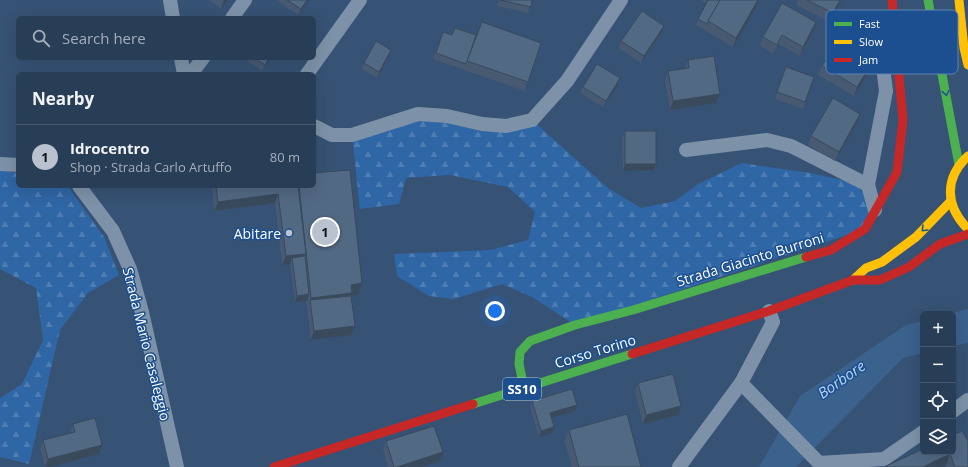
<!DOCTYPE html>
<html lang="en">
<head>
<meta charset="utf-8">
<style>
  :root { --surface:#283e57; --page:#30455d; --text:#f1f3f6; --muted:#a5aeba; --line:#44576d; --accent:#b9c2ce }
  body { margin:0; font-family:"Open Sans",sans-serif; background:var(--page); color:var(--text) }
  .controls { position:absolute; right:12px; bottom:12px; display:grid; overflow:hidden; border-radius:6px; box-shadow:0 4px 16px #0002 }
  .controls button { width:36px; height:36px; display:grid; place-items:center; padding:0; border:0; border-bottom:1px solid var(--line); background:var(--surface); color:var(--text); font:20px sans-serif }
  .you { position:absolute; left:495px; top:311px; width:14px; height:14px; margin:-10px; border:3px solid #fff; border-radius:50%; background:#1a73e8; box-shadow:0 0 0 6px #1a73e833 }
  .badge { display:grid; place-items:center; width:26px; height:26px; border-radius:50%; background:var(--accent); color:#111; font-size:13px; font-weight:700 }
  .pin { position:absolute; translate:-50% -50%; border:2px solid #fff; box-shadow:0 1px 4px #0006 }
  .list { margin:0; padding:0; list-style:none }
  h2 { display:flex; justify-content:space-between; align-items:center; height:52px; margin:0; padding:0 16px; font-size:17px }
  h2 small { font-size:13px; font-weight:400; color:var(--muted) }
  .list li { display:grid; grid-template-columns:26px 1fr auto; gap:12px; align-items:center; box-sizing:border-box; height:64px; padding:0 16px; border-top:1px solid var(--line) }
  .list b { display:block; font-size:15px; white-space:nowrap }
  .list p { margin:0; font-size:13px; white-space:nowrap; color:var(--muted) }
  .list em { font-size:13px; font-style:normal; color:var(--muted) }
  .icon { flex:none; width:22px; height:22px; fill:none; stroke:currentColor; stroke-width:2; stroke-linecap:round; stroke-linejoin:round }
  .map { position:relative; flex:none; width:968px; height:467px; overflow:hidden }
  .search { position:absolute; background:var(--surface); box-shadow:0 4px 16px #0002; left:16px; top:16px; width:300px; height:44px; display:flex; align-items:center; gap:10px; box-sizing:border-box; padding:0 14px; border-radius:6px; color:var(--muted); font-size:15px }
  .panel { position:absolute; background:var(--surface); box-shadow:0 4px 16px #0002; left:16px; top:72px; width:300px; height:116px; border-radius:6px }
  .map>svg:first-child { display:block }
</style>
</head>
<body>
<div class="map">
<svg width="968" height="467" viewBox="0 0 968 467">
  <defs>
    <pattern id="forest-firs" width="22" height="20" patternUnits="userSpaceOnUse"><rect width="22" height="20" fill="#2f66a5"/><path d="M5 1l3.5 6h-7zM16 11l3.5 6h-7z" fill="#4e7db2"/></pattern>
  </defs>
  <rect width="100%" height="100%" fill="#365274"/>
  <g fill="url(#forest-firs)">
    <path d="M418 114 482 124 532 120 608 188 641 208 675 201 698 184 742 163 810 173 856 183 875 210 865 229 575 325 532 297 502 284 454 299 429 296 397 276 394 254 490 250 528 240 535 212 508 187 450 175 406 178 399 204 360 209 352 135Z"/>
    <path d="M0 170 18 173V186H61L69 188 104 237 119 275 88 293 60 330 29 464 0 457V398L22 384 43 340 36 288 0 269Z"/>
  </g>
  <g fill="#3b618d">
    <path d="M968 309V343L953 346V314H949Z"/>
    <path d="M923 321V353L903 358 796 467H759L800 396 906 325Z"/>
  </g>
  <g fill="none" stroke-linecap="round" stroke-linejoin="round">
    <g stroke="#7d92a8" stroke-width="14">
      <path d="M170 0 173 18"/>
      <path d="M232 18 245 0"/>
      <path d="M181 58 184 74"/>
      <path d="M191 74 203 58"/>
      <path d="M307 74 360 0"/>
      <path d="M314 126 332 135H352L418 114 447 116 482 124 506 126 532 120 567 81 621 0"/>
      <path d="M686 150 767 140 791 146 868 185 875 210"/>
      <path d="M0 164 18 165"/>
      <path d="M868 185 886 91 883 67"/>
      <path d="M79 186 113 231 130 269 142 312 177 467"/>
      <path d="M741 383 819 463 884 459 923 432"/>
      <path d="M953 411 968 400"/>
      <path d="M679 467 741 383 773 322 769 311"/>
    </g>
    <g stroke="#4caf50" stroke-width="9">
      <path d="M928 0 959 165"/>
      <path d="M524 388 519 364 520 352 530 341 575 325 633 310 806 257"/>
      <path d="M473 404 632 354"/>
    </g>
    <g stroke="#ffc107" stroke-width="9">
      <path d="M959 0 964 48 968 65"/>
      <path d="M968 156C944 178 945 206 968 229"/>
      <path d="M853 280 866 268 882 262 916 237 951 201"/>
    </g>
    <g stroke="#c62828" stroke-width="9">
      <path d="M806 257 831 250 865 229 897 172 903 120 892 0"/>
      <path d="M632 354 769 311 853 280H880L909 267 940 244 968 234"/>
      <path d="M274 467 473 404"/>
    </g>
  </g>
  <g fill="#475a72">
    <path d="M209 0H228L221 9Z"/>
    <path d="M277 0H309L299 15 277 1Z"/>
    <path d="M499 0H532L528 13 497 6Z"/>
    <path d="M700 0H759L757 6 733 47 696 25 698 19 706 4Z"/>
    <path d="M798 0H841L830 22 796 5Z"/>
    <path d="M816 22 813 31 800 56 778 44 773 54 760 46 763 37Z"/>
    <path d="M443 32 452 35H476L541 43 524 91 433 59Z"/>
    <path d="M662 32 641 63 619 48 621 41Z"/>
    <path d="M391 50 389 56 377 78 362 69 364 63Z"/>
    <path d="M243 58H271L262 71Z"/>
    <path d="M688 60 720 94 716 103 670 110 665 80 668 71 685 68Z"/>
    <path d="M873 61 870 70 854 96 818 75 822 66Z"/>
    <path d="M786 67 814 77 803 109 775 99Z"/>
    <path d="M620 78 618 85 603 107 580 93 583 87Z"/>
    <path d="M857 123 835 161 808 145 811 136Z"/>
    <path d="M625 131 656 164 654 170 623 171 622 138Z"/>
    <path d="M212 186H314L358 295 351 296 355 326 351 335 311 340 306 301 295 302 290 264 282 265 275 203 214 211Z"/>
    <path d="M638 383 678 415 643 424 635 392Z"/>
    <path d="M532 401 577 405 575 411 551 418 554 427 552 433 539 437 530 407Z"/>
    <path d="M73 424 99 454 50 467H45L40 449 43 440 70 433Z"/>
    <path d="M569 430 641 467H572L564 441Z"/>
    <path d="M386 441 440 461 422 467H388L383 450Z"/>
    <path d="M968 441V467H946V465L942 467H884Z"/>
  </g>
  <g fill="#394a5c">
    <path d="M224 0H228L221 9Z"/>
    <path d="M307 0H309L299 15 301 9Z"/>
    <path d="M758 0H759L757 6 733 47 736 38Z"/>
    <path d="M840 0H841L830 22 833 13Z"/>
    <path d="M816 22 813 31 800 56 803 47Z"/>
    <path d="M664 26 662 32 641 63 644 56Z"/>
    <path d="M391 50 389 56 377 78 379 72Z"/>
    <path d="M269 58H271L262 71 265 65Z"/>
    <path d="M873 61 870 70 854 96 857 87Z"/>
    <path d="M620 78 618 85 603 107 606 101Z"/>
    <path d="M720 94 716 103 670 110 673 101Z"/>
    <path d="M860 114 857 123 835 161 839 152Z"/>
    <path d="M625 164H656L654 170 623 171Z"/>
    <path d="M278 194 275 203 214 211 218 202Z"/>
    <path d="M306 254 302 263 292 258 290 264 282 265 286 256Z"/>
    <path d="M362 283 358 295 310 300 311 298 351 285Z"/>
    <path d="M309 294 307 301 295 302 297 296Z"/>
    <path d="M355 326 351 335 311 340 314 331Z"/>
    <path d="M577 405 575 411 548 419 550 413Z"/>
    <path d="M681 406 678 415 643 424 646 415Z"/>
    <path d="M554 427 552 433 539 437 541 431Z"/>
    <path d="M102 445 99 454 50 467H45L48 459Z"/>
    <path d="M443 452 440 461 422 467H397Z"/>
    <path d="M950 454 946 465 942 467H923Z"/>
  </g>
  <g fill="#526984" stroke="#394a5c">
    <path d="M287 0H307L301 9Z"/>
    <path d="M500 0H532L531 7Z"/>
    <path d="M708 0H720L707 24 698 19Z"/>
    <path d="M720 0H758L736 38 708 21Z"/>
    <path d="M807 0H840L833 13Z"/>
    <path d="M782 3 816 22 803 47 782 35 777 45 763 37Z"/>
    <path d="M642 11 664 26 644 56 621 41Z"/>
    <path d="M482 22 541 43 528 82 467 61Z"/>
    <path d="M455 28 476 35 466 64 436 53 443 32 452 35Z"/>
    <path d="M838 40 873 61 857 87 822 66Z"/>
    <path d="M376 41 391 50 379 72 364 63Z"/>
    <path d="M714 56 720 94 673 101 668 71 689 68 688 60Z"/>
    <path d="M254 58H269L265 65Z"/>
    <path d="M597 64 620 78 606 101 583 87Z"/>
    <path d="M786 67 814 77 805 102 777 92Z"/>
    <path d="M833 98 860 114 839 152 811 136Z"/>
    <rect x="625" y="131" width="31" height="33"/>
    <path d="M350 170 362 283 351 285 352 293 311 298 299 186H314V173Z"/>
    <path d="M216 186H298L306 254 286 256 278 194 218 202Z"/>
    <path d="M305 256 309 294 297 296 292 258Z"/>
    <path d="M351 296 355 326 314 331 310 300Z"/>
    <path d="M673 374 681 406 646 415 638 383Z"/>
    <path d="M572 389 577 405 550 413 554 427 541 431 532 401Z"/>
    <path d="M627 414 641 467H579L569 430Z"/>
    <path d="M95 418 102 445 48 459 43 440 75 432 73 424Z"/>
    <path d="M434 426 443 452 397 467H394L386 441Z"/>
    <path d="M962 431 968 441V467H955L950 454 923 467H884L923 449V452H953V435Z"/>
  </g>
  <defs><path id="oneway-chevron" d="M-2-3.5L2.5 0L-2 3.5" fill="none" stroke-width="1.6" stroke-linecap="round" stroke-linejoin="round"/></defs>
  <g stroke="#205989">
    <use href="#oneway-chevron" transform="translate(946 93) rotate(79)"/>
    <use href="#oneway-chevron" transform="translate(924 229) rotate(134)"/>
  </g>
  <circle fill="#b9c2ce" stroke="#1b4f8f" stroke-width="1.5" cx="289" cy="233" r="4"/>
  <g text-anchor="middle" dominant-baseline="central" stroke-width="3" stroke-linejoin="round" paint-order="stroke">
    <rect fill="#1b4f8f" stroke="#bbcadd" stroke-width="1" x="503" y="378" width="38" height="22" rx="3"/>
    <g font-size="13" font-weight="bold" fill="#fff">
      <text x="522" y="389">SS10</text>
    </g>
    <g font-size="14" fill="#fff" stroke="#1b4f8f" text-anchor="end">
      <text x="281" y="233">Abitare</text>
    </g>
    <g font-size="14" fill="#fff" stroke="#1b4f8f">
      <text transform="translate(750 259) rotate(-17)">Strada Giacinto Burroni</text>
      <text transform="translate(147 344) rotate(76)">Strada Mario Casaleggio</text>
      <text transform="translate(595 351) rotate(-17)">Corso Torino</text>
    </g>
    <g font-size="15" font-style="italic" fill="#b5d3f5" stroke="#1b4f8f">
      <text transform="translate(841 379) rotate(-35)">Borbore</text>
    </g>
  </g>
  <rect x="826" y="10" width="132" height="64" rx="6" fill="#1b4f8f" stroke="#5f84b1" stroke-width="1"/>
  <rect x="834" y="22" width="18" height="4" fill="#4caf50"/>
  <rect x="834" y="40" width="18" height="4" fill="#ffc107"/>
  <rect x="834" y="58" width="18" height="4" fill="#c62828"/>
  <g font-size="11" fill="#fff">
    <text x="859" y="28">Fast</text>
    <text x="859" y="46">Slow</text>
    <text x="859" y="64">Jam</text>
  </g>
</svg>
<div class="controls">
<button>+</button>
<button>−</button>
<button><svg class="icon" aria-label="locate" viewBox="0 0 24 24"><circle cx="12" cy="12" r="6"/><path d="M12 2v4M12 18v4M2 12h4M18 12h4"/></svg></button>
<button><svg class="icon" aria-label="layers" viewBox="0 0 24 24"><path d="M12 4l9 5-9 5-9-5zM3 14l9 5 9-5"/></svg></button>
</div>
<div class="you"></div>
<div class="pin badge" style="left:325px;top:232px">1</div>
<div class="search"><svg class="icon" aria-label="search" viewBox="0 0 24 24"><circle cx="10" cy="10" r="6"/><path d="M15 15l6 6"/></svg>Search here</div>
<section class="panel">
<h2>Nearby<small></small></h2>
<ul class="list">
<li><span class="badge">1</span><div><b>Idrocentro</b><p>Shop · Strada Carlo Artuffo</p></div><em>80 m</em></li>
</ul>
</section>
</div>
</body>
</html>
